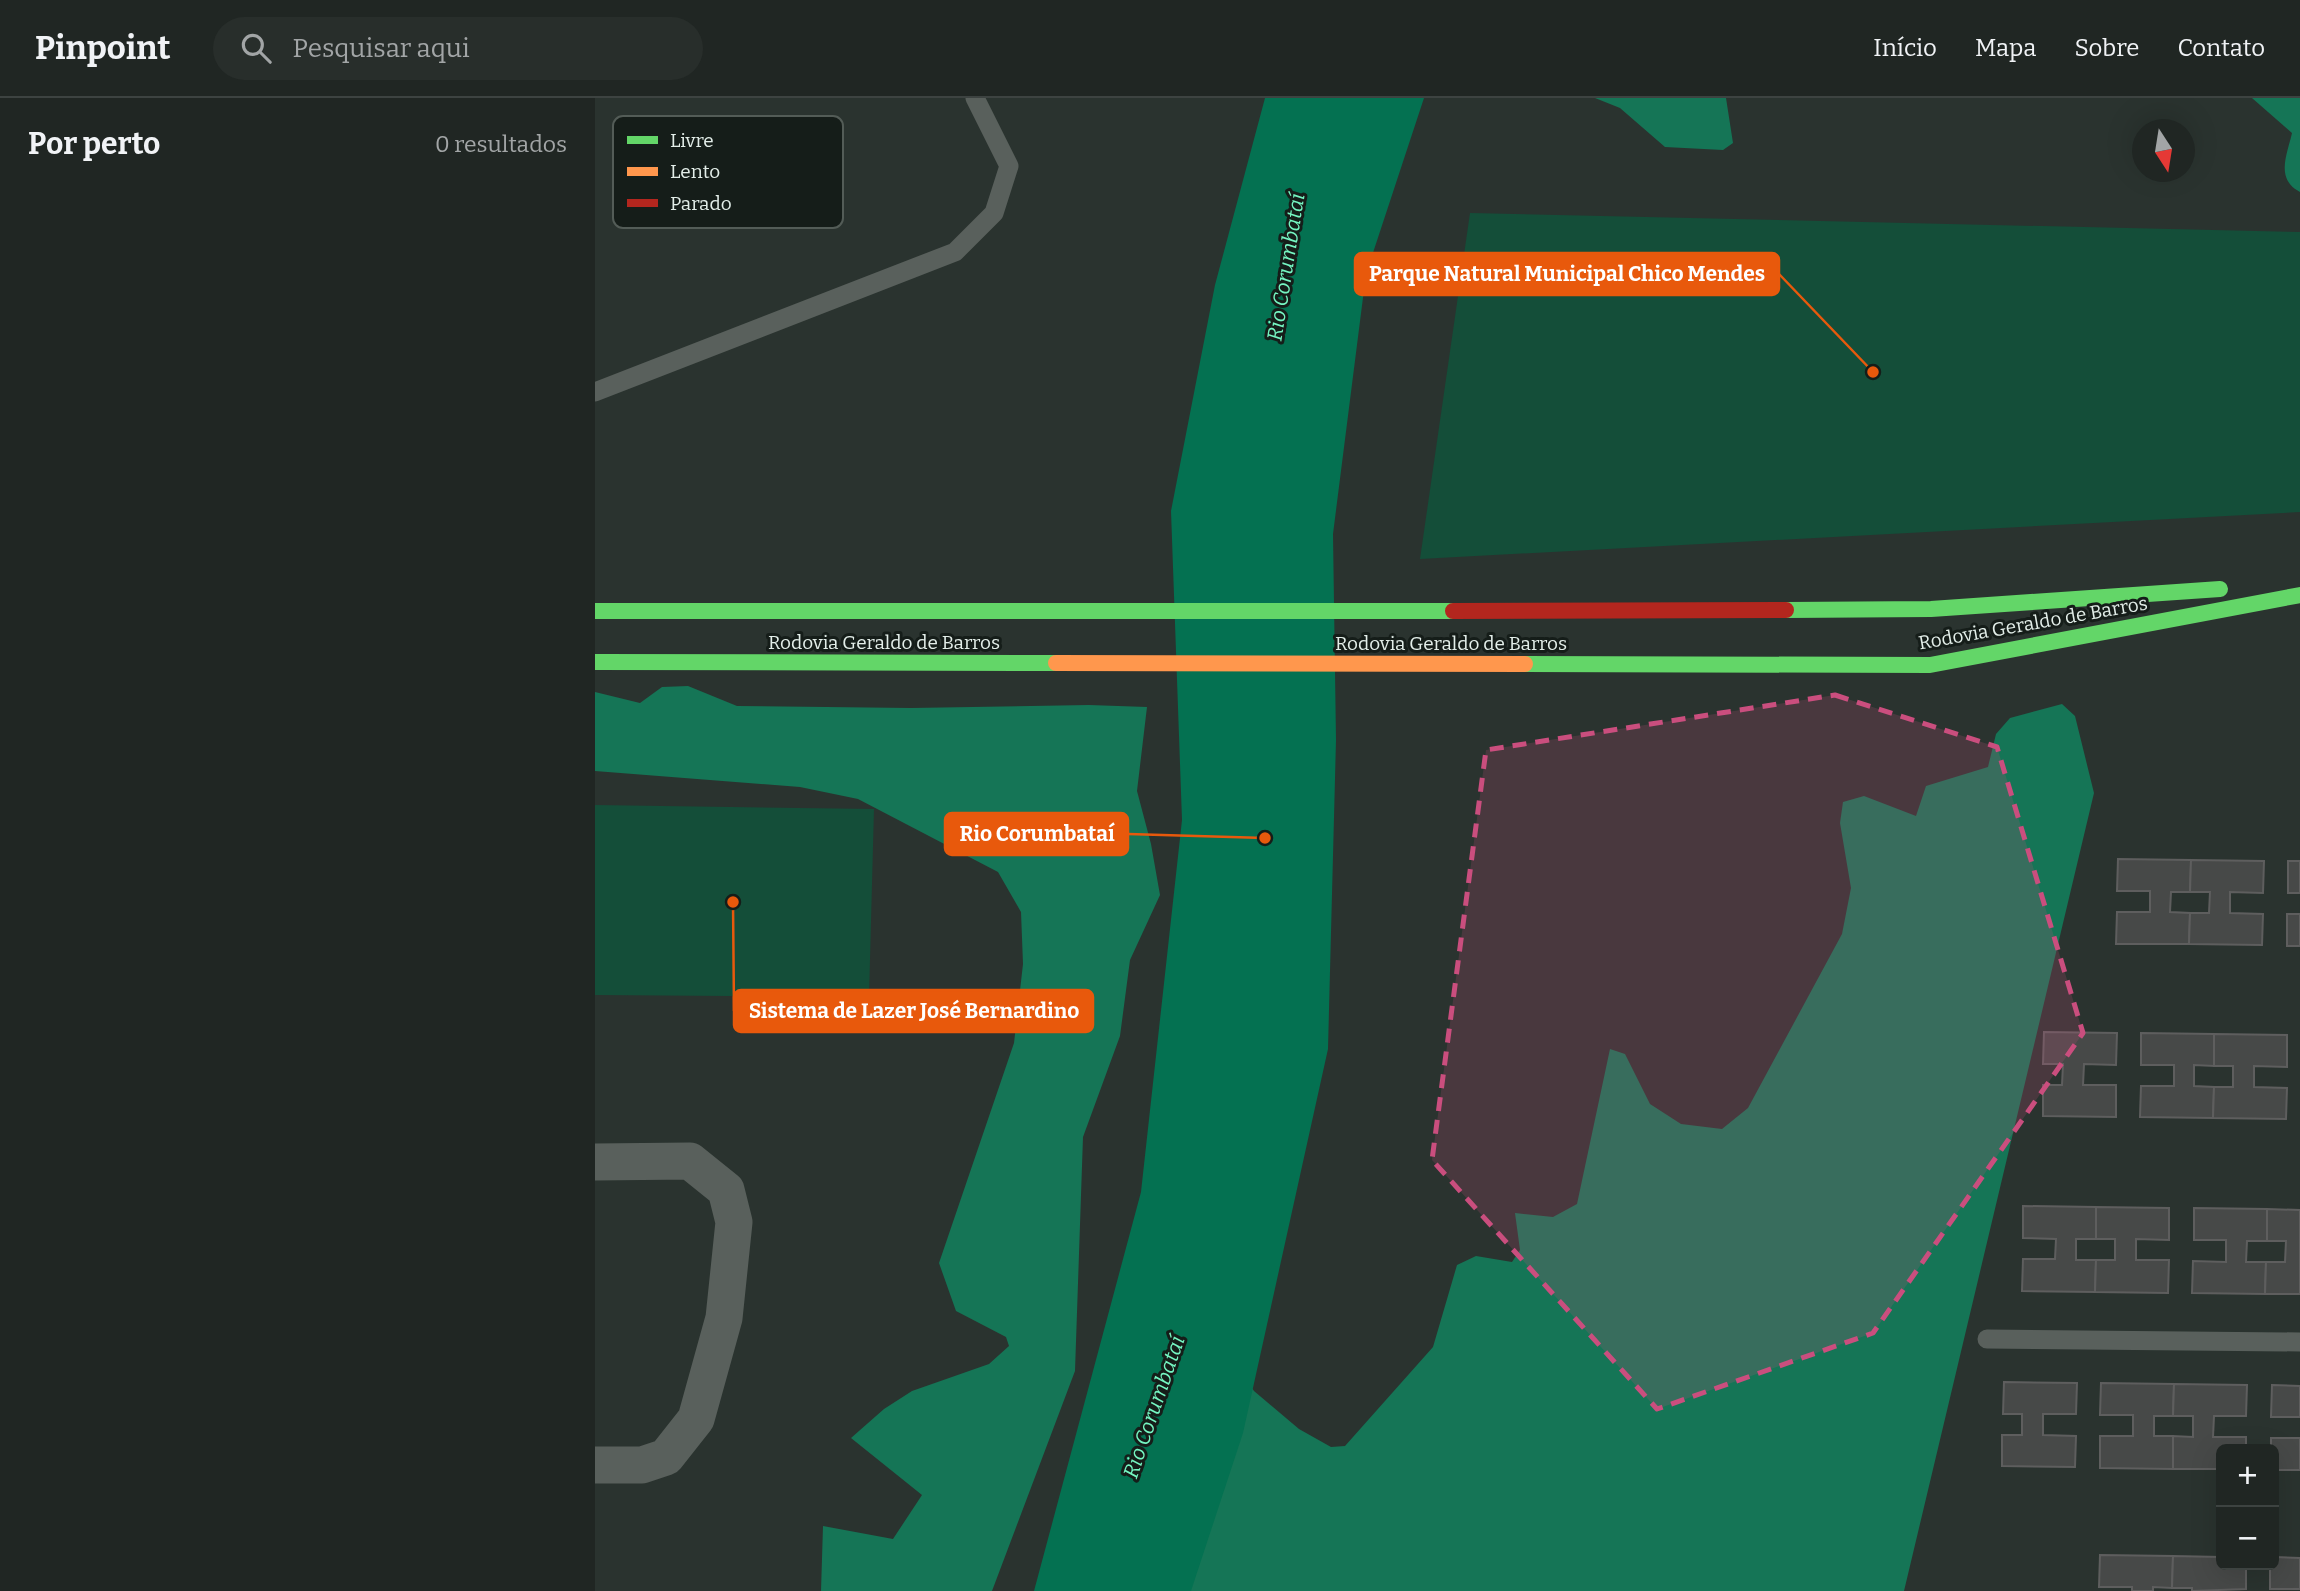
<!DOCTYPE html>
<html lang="pt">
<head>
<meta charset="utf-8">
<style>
  :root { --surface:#202623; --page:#282e2b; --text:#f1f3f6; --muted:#a2a5a6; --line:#3d4341 }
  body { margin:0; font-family:Bitter,serif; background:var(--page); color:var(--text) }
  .controls { position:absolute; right:21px; bottom:21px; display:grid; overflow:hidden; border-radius:10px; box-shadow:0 7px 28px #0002 }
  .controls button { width:63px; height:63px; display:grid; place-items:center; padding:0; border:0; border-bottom:2px solid var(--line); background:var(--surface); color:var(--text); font:35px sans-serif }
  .compass { position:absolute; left:1537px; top:21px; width:63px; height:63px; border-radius:50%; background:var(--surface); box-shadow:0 7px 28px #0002; rotate:168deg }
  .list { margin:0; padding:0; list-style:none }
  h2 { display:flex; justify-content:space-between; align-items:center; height:91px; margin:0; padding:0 28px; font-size:30px }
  h2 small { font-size:23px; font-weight:400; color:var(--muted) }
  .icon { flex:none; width:38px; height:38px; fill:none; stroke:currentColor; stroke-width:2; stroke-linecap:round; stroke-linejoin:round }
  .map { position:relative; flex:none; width:1705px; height:1493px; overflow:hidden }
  header { display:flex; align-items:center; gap:42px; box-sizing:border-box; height:98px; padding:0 35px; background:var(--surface); border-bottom:2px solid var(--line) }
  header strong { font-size:33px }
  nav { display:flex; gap:38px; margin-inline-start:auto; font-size:24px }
  .search { width:490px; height:63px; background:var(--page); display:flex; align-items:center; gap:18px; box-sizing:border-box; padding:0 24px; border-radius:38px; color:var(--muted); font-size:26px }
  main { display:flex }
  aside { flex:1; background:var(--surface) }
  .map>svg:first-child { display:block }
</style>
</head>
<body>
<header>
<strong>Pinpoint</strong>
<div class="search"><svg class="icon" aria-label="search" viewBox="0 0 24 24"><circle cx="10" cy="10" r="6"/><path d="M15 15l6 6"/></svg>Pesquisar aqui</div>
<nav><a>Início</a><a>Mapa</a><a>Sobre</a><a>Contato</a></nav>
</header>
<main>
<aside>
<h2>Por perto<small>0 resultados</small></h2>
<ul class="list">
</ul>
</aside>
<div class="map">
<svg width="1705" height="1493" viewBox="0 0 1705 1493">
  <rect width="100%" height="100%" fill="#2a332f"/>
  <g fill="#144e39">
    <path d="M875 115 1705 134V414L825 461Z"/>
    <path d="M0 707 279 711 274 899 0 897Z"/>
  </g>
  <g fill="#157556">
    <path d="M1000 0H1131L1138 45 1128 52 1070 49 1025 10Z"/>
    <path d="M1657 0H1705V94C1680 81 1692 57 1697 35Z"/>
    <path d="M93 588 142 608 316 610 494 607 552 609 542 693 556 746 565 797 535 862 525 938 488 1039 480 1273 397 1493H226L228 1428 298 1441 327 1397 256 1340 289 1311 317 1293 394 1266 414 1248 411 1239 361 1213 344 1165 419 945 428 866 426 814 403 774 263 701 205 689 0 673V594L45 605 67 589Z"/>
    <path d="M1467 606 1480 618 1499 695 1309 1493H546L630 1249 659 1293 704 1331 736 1349 750 1348 838 1249 862 1167 881 1158 917 1164 925 1152 920 1115 958 1119 982 1106 1015 951 1030 956 1055 1006 1086 1026 1127 1031 1153 1010 1247 836 1256 790 1245 725 1248 704 1269 698 1321 718 1331 688 1393 669 1401 636 1415 620Z"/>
  </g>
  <path fill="#047151" d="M670 0H829L771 176 738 436 741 642 733 951 648 1335 596 1493H439L546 1094 587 722 576 413 620 187Z"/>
  <g fill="#474948" stroke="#5e5e5e" stroke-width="2">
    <path d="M1523 761 1596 762 1595 794H1576L1575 814 1595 815 1594 846H1521L1522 814H1555V793H1522Z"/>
    <path d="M1596 762 1669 763 1668 795 1635 794V815L1668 816 1667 847 1594 846 1595 815H1614L1615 794H1595Z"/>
    <rect x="1693" y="763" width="12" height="32"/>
    <rect x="1692" y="816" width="13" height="32"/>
    <path d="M1449 934 1522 935 1521 967 1489 966 1488 987H1521V1019L1448 1018V987H1467L1468 966H1448Z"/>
    <path d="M1546 935 1619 936V968L1599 967V988L1619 989 1618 1020 1545 1019 1546 988H1579V967H1546Z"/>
    <path d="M1619 936 1692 937V969L1659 968V989L1692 990 1691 1021 1618 1020 1619 989H1638V968H1619Z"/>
    <path d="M1428 1108 1501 1109V1141H1481V1162H1501L1500 1194 1427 1193 1428 1161H1460L1461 1141 1428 1140Z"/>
    <path d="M1501 1109 1574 1110V1142L1541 1141V1162H1574L1573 1195 1500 1194 1501 1162H1520V1141H1501Z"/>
    <path d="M1599 1110 1672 1111V1143H1652L1651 1164H1671L1670 1196 1597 1195 1598 1163 1631 1164V1142H1599Z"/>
    <path d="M1672 1111 1705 1112V1196H1670L1671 1164H1690L1691 1143H1672Z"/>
    <path d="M1409 1284 1482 1285 1481 1316H1448V1337L1481 1338 1480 1369 1407 1368V1337H1427V1316H1408Z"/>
    <path d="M1506 1285 1579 1286 1578 1318H1559V1338H1578V1371L1505 1370V1338H1538V1317H1505Z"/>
    <path d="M1579 1286 1652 1287 1651 1318H1619L1618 1339H1651V1351H1626V1371H1578V1338L1598 1339V1318H1578Z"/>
    <path d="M1677 1287 1705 1288V1319H1676Z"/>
    <path d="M1676 1340H1705V1372H1679V1351H1676Z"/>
    <path d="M1505 1457 1578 1458 1577 1490 1558 1489V1493H1537V1489H1504Z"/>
    <path d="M1578 1458 1626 1459V1467H1651V1491L1597 1493V1490H1577Z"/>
    <path d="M1679 1459 1705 1460V1491H1675V1467H1679Z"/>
  </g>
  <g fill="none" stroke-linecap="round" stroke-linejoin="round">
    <g stroke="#59605c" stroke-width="19">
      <path d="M0 294 360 154 399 115 414 68 380 0"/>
      <path d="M1392 1241 1705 1244"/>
    </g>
    <path stroke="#59605c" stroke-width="37" d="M0 1064 95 1063 131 1092 139 1124 129 1220 101 1321 71 1359 47 1367H0"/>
    <g stroke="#63d668" stroke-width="16">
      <path d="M1191 512 1336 511 1625 491"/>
      <path d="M0 513H858"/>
      <path d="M0 564 461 565"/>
      <path d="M930 566 1335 567 1705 497"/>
    </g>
    <path stroke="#ff974d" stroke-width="16" d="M461 565 930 566"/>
    <path stroke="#b3261e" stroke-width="16" d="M858 513 1191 512"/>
  </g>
  <path fill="#ca4e7e" fill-opacity="0.2" stroke="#ca4e7e" stroke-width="5" stroke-dasharray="14 9" stroke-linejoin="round" d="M1240 597 1402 649 1488 935 1278 1235 1062 1311 837 1062 891 652Z"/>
  <g text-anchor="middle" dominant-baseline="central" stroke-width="6" stroke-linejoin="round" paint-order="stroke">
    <g font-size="19" fill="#e3eee9" stroke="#151d19">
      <text transform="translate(1438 525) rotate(-10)">Rodovia Geraldo de Barros</text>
      <text x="289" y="544">Rodovia Geraldo de Barros</text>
      <text x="856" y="545">Rodovia Geraldo de Barros</text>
    </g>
    <g font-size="21" font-style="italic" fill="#75f6c2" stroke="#151d19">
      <text transform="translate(691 169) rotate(-81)">Rio Corumbataí</text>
      <text transform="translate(559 1309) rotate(-71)">Rio Corumbataí</text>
    </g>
  </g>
  <rect x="18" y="18" width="230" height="112" rx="10" fill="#151d19" stroke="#535c57" stroke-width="2"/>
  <rect x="32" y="38" width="31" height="8" fill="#63d668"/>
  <rect x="32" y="69" width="31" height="9" fill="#ff974d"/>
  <rect x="32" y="101" width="31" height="8" fill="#b3261e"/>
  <g font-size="19" fill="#e3eee9">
    <text x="75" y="49">Livre</text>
    <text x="75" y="80">Lento</text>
    <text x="75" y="112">Parado</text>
  </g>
  <path fill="none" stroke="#e8590c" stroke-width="2.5" d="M1278 274L1184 176M670 740L533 736M138 804L139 913"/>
  <g fill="#e8590c" stroke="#151d19" stroke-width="2.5">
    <circle cx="1278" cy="274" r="7"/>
    <circle cx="670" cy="740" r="7"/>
    <circle cx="138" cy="804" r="7"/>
  </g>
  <g fill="#e8590c" stroke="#e8590c" stroke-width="2.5">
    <rect x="760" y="155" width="424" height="42" rx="7"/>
    <rect x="350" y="715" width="183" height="42" rx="7"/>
    <rect x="139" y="892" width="359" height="42" rx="7"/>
  </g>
  <g font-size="21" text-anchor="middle" font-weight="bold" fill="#fff">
    <text x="972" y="183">Parque Natural Municipal Chico Mendes</text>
    <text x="442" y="743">Rio Corumbataí</text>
    <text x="319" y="920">Sistema de Lazer José Bernardino</text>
  </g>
</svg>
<div class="controls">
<button>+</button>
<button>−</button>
</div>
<svg class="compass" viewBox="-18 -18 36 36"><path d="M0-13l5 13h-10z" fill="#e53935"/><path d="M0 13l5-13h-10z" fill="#a2a5a6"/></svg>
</div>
</main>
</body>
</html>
